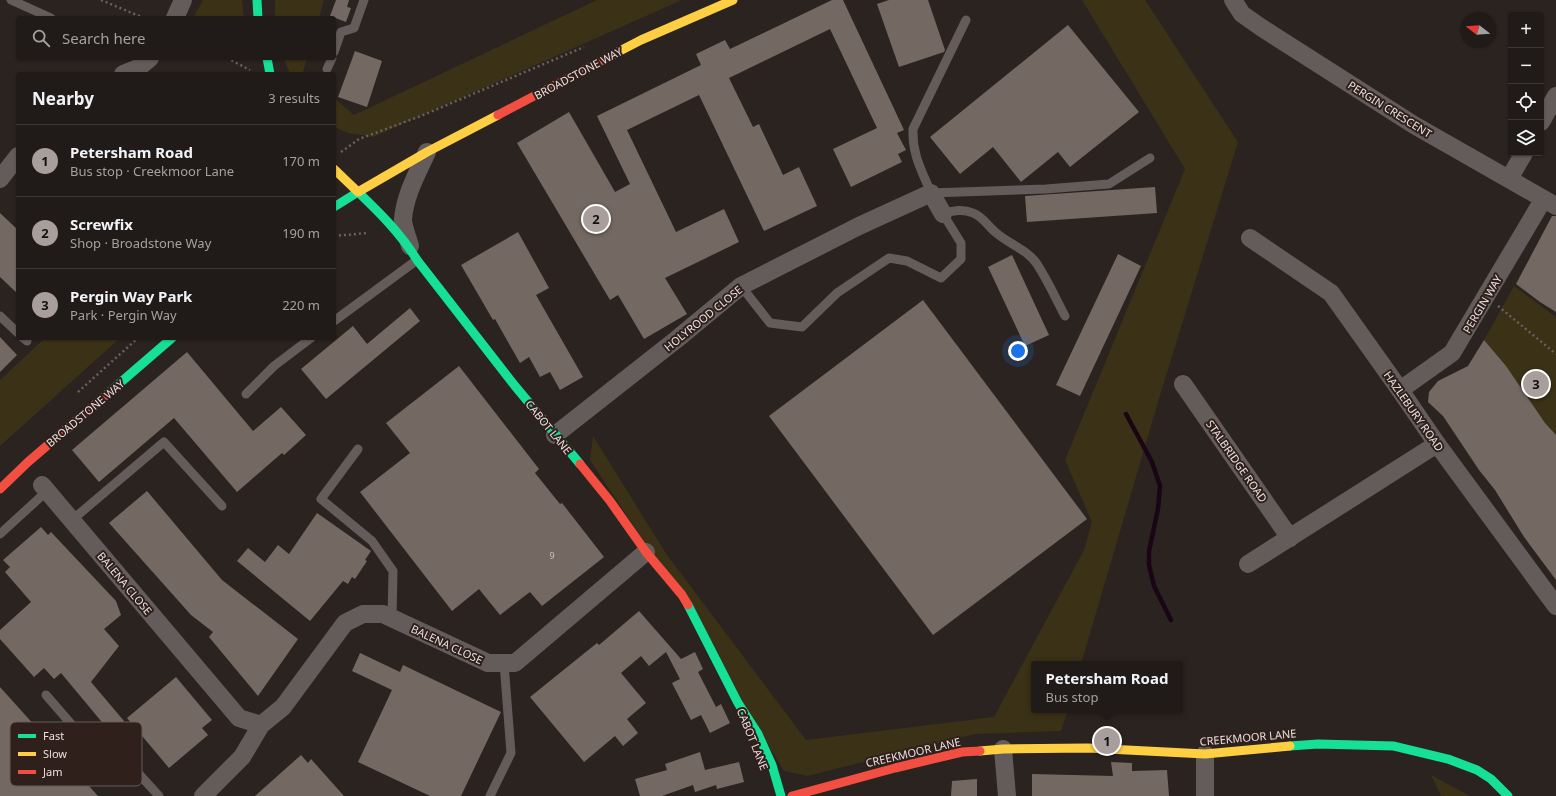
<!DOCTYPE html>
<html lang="en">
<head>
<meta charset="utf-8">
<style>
  :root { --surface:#201a18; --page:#2d2725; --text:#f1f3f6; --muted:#a2a1a2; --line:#3d3837; --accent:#a89e9c }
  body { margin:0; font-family:"Noto Sans",sans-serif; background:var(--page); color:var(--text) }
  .controls { position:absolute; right:12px; top:12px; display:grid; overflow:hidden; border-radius:4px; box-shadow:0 1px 3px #0004 }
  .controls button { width:36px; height:36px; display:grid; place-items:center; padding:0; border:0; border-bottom:1px solid var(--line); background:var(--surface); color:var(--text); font:20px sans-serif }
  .compass { position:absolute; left:1460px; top:12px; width:36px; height:36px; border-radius:50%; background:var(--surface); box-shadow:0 1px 3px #0004; rotate:287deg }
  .you { position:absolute; left:1018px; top:351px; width:14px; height:14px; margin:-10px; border:3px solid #fff; border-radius:50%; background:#1a73e8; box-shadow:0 0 0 6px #1a73e833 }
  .badge { display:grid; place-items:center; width:26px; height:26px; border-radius:50%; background:var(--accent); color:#111; font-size:13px; font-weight:700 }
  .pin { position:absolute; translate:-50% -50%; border:2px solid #fff; box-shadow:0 1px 4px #0006 }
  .popup { position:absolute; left:1031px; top:661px; width:152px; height:52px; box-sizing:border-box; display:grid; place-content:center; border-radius:4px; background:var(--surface); filter:drop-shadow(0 1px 3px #0005); font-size:13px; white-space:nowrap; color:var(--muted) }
  .popup b { font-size:15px; color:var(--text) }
  .popup::after { content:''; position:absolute; left:50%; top:100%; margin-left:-8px; border:8px solid transparent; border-top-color:var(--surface) }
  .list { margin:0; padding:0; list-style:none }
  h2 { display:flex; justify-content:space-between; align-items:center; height:52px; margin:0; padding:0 16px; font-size:17px }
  h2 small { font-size:13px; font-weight:400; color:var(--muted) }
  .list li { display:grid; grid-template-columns:26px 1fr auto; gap:12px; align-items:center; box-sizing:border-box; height:72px; padding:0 16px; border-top:1px solid var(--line) }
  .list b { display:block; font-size:15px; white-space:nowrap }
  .list p { margin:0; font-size:13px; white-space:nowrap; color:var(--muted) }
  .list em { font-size:13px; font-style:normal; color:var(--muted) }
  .icon { flex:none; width:22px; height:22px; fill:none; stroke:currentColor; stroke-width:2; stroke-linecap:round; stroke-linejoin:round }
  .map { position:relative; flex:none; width:1556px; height:796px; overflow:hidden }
  .search { position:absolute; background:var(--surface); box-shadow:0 1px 3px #0004; left:16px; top:16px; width:320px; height:44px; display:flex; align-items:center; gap:10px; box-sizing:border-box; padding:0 14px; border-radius:4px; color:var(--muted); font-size:15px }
  .panel { position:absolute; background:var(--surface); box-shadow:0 1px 3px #0004; left:16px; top:72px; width:320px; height:268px; border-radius:4px }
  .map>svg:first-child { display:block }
</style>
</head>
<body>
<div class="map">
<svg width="1556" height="796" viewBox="0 0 1556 796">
  <rect width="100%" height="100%" fill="#2b2320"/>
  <g fill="#3b3116">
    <path d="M203 0H242L244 18H193Z"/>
    <path d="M275 0H324L319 18H275Z"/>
    <path d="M597 0H682L373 137 348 133 334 127V98L354 115Z"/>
    <path d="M1082 0H1145L1238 142 1158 402 1081 664H1034V710H1068L1061 731 975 734 807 776 784 771 649 549 590 460 593 436 667 555 806 740 994 717 1084 550 1092 522 1065 460 1185 169Z"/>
    <path d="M284 58H307L303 72 306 74H290Z"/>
    <path d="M1514 286 1556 317V438L1484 340Z"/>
    <path d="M45 338H120L0 446V380Z"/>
    <path d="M1431 775 1470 796H1441Z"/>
  </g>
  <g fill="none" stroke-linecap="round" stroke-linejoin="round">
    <path stroke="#1a0515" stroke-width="4.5" d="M1126 414 1152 462 1160 486 1158 509 1149 551V565L1154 586 1171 620"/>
  </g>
  <g fill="#736962">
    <path d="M336 0H349L347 7 351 8 346 22 330 16Z"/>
    <path d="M832 0H843L904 130 897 133 906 150 898 154 902 162 851 187 833 149 877 128 830 29 729 78 753 127 759 124 783 175 799 167 817 206 764 231 699 95 627 130 676 232 724 209 739 242 665 278 687 314 644 339 618 295 610 300 517 143 569 112 615 192 630 184 597 116 701 65 696 54 725 40 730 49Z"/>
    <path d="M889 0H928L945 50 944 52 899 67 877 4Z"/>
    <path d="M1068 25 1139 112 1070 167 1058 152 1021 182 993 147 960 174 930 137Z"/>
    <path d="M355 51 382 61 367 107 338 97Z"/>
    <path d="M1155 187 1157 213 1027 222 1025 196Z"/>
    <path d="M0 213 18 230V294L0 277Z"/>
    <path d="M1552 216H1556V312L1540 302 1516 284Z"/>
    <path d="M518 232 549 288 536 295 583 377 560 390 550 372 540 377 529 357 520 363 495 319 493 320 461 265Z"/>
    <path d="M1118 254 1141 266 1080 396 1056 385Z"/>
    <path d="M1012 255 1049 335 1025 346 988 267Z"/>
    <path d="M923 300 1087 519 933 635 769 416Z"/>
    <path d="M410 308 420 321 326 399 301 369 353 326 367 344Z"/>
    <path d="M0 337 17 355 0 372Z"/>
    <path d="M1484 340 1506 366 1545 423 1556 435V580L1524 537 1495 490 1479 470 1443 416 1428 402 1429 392 1438 381 1468 366Z"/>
    <path d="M187 352 253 431 281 407 306 435 284 455 282 453 237 492 174 418 99 482 72 450Z"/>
    <path d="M459 366 539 469 535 473 560 504 562 503 604 557 542 606 530 592 500 615 479 589 452 611 360 492 410 453 386 423Z"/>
    <path d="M147 491 222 580 298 639 258 696 209 637 213 632 191 615 109 523Z"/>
    <path d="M317 513 371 551 365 560 367 561 355 579 352 577 348 584 343 581 310 621 237 561 248 548 265 562 278 545 289 554Z"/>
    <path d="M41 527 48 535 51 532 116 601 121 615 104 629 119 646 91 682 124 721 111 733 61 673 54 679 44 668 34 677 0 639V630L31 602 5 572 10 567 3 560Z"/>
    <path d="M639 611 681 659 695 652 703 669 698 672 716 707 721 704 730 723 710 733 701 715 691 720 672 683 680 679 666 652 649 666 641 656 621 673 646 703 627 719 638 733 623 746 615 736 584 762 530 697 597 643 599 645Z"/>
    <path d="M360 653 400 672 403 665 501 712 461 796H430L358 762 392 690 352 671Z"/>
    <path d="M176 677 212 720 202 728 208 735 169 768 127 718Z"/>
    <path d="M0 687 98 796H0Z"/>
    <path d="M700 752 705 770 739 762 744 782 717 789 716 785 695 792 693 785 662 796H640L635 779 667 770 665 764Z"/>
    <path d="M301 755 308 763 311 759 344 796H255Z"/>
    <path d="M1111 762 1132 763V771L1167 770 1169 796H1032V774L1113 776Z"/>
    <path d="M977 779V796H951L952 781Z"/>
  </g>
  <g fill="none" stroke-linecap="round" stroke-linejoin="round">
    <g stroke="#676160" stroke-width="2.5" stroke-dasharray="2 3" stroke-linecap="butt">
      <path d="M101 0 144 18"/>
      <path d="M227 58 250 70"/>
      <path d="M341 152 359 139 421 116 584 47"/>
      <path d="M334 236 367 233"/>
      <path d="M1498 306 1556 354"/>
      <path d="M78 392 138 338"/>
    </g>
    <g stroke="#635c5b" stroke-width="9">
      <path d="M11 0 51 18"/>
      <path d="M966 20 913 129C912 155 922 171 931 193L1046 189 1109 184 1150 158"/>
      <path d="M334 52 341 32 354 28 364 0"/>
      <path d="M327 69 332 58"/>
      <path d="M741 286 770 323 802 327 837 293 889 258 907 261 941 278 961 259V243L943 214C952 210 964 209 973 213 982 216 987 225 994 231 1008 244 1027 249 1037 264 1048 281 1056 299 1065 316"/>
      <path d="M0 316 18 333"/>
      <path d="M334 321 417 260"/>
      <path d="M23 338 27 341"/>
      <path d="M246 394 274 366 311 338"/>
      <path d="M358 449 321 499 372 541 393 571 392 618"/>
      <path d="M72 520 164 442 222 506"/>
      <path d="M0 534 47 491"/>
      <path d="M46 695 98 755 128 762 159 796"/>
      <path d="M490 796 511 753 504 663"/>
    </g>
    <g stroke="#635c5b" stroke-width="18">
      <path d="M1233 0 1242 14 1262 28 1414 125 1556 206"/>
      <path d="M175 18 183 0"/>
      <path d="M123 74 138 68 150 58"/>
      <path d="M1541 122 1556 96"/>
      <path d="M0 179 18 156"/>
      <path d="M1509 179 1524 153"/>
      <path d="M1250 238 1331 293 1400 390 1437 444 1556 606"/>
      <path d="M410 246C408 238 403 227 403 219 405 195 417 174 427 152"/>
      <path d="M1183 384 1290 538"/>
      <path d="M1400 390 1452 353 1543 200"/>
      <path d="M555 435 677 339 741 286 859 226 931 193 943 214"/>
      <path d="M42 485 239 718 261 725"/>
      <path d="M1248 564 1437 444"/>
      <path d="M1003 749 1007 796"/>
      <path d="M203 796 242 757 261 725 283 707 345 623 363 614H383L488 663H515L646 552"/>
      <path d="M1205 796V754"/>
    </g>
    <g stroke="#16e098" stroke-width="9">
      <path d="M257 0 258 18"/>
      <path d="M267 58 270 74"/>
      <path d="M334 207 358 192C380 213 401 234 417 260L515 386 580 464"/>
      <path d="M106 395 172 338"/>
      <path d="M688 605 738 703 758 734 772 765 781 796"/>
      <path d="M1290 746 1318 744 1394 746 1448 759 1477 770 1491 779 1508 796"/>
    </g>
    <g stroke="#ffcf43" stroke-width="9">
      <path d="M612 55 641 40 733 0"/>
      <path d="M334 169 358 192 427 152 498 115"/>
      <path d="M980 751 1003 749 1088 748 1205 754 1290 746"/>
    </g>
    <g stroke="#f24e42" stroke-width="9">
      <path d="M498 115 612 55"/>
      <path d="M580 464 610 501 646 552 682 595 688 605"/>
      <path d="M0 489 28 462 106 395"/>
      <path d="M792 796 895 768 962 752 980 751"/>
    </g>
  </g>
  <g text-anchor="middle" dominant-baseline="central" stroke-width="4" stroke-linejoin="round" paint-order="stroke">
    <g font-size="9" fill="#cdc2bf">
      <text x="552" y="555">9</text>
    </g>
    <g font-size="11" fill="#ebe0de" stroke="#2f201c">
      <text transform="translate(578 73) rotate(-28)">BROADSTONE WAY</text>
      <text transform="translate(1390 109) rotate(32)">PERGIN CRESCENT</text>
      <text transform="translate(1482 304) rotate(-59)">PERGIN WAY</text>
      <text transform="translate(703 318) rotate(-39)">HOLYROOD CLOSE</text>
      <text transform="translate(1414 411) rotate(55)">HAZLEBURY ROAD</text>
      <text transform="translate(85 413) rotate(-40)">BROADSTONE WAY</text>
      <text transform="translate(549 427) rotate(51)">CABOT LANE</text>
      <text transform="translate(1237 461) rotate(55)">STALBRIDGE ROAD</text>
      <text transform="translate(125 583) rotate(50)">BALENA CLOSE</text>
      <text transform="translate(447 644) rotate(25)">BALENA CLOSE</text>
      <text transform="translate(1248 737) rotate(-5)">CREEKMOOR LANE</text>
      <text transform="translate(753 739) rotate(68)">CABOT LANE</text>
      <text transform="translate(913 752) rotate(-13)">CREEKMOOR LANE</text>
    </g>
  </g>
  <rect x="10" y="722" width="132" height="64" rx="6" fill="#2f201c" stroke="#675a56" stroke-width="1"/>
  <rect x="18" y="734" width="18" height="4" fill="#16e098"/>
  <rect x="18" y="752" width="18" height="4" fill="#ffcf43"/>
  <rect x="18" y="770" width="18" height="4" fill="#f24e42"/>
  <g font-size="11" fill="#ebe0de">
    <text x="43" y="740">Fast</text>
    <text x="43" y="758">Slow</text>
    <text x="43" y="776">Jam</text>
  </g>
</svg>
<div class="controls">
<button>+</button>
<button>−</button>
<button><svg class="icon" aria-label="locate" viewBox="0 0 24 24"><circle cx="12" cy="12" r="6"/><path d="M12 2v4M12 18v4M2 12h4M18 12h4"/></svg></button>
<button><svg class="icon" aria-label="layers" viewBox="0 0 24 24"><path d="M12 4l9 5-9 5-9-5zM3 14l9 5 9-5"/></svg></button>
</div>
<svg class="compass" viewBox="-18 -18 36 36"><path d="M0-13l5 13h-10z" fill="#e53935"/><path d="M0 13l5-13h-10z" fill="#a2a1a2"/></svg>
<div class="you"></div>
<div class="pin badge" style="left:1107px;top:741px">1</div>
<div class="popup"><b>Petersham Road</b>Bus stop</div>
<div class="pin badge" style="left:596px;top:219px">2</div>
<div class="pin badge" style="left:1536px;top:384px">3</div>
<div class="search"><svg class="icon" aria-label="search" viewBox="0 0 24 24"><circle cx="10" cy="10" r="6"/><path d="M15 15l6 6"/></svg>Search here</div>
<section class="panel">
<h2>Nearby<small>3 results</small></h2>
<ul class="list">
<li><span class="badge">1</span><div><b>Petersham Road</b><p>Bus stop · Creekmoor Lane</p></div><em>170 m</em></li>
<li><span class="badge">2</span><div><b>Screwfix</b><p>Shop · Broadstone Way</p></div><em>190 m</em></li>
<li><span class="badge">3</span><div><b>Pergin Way Park</b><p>Park · Pergin Way</p></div><em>220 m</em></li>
</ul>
</section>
</div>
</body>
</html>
